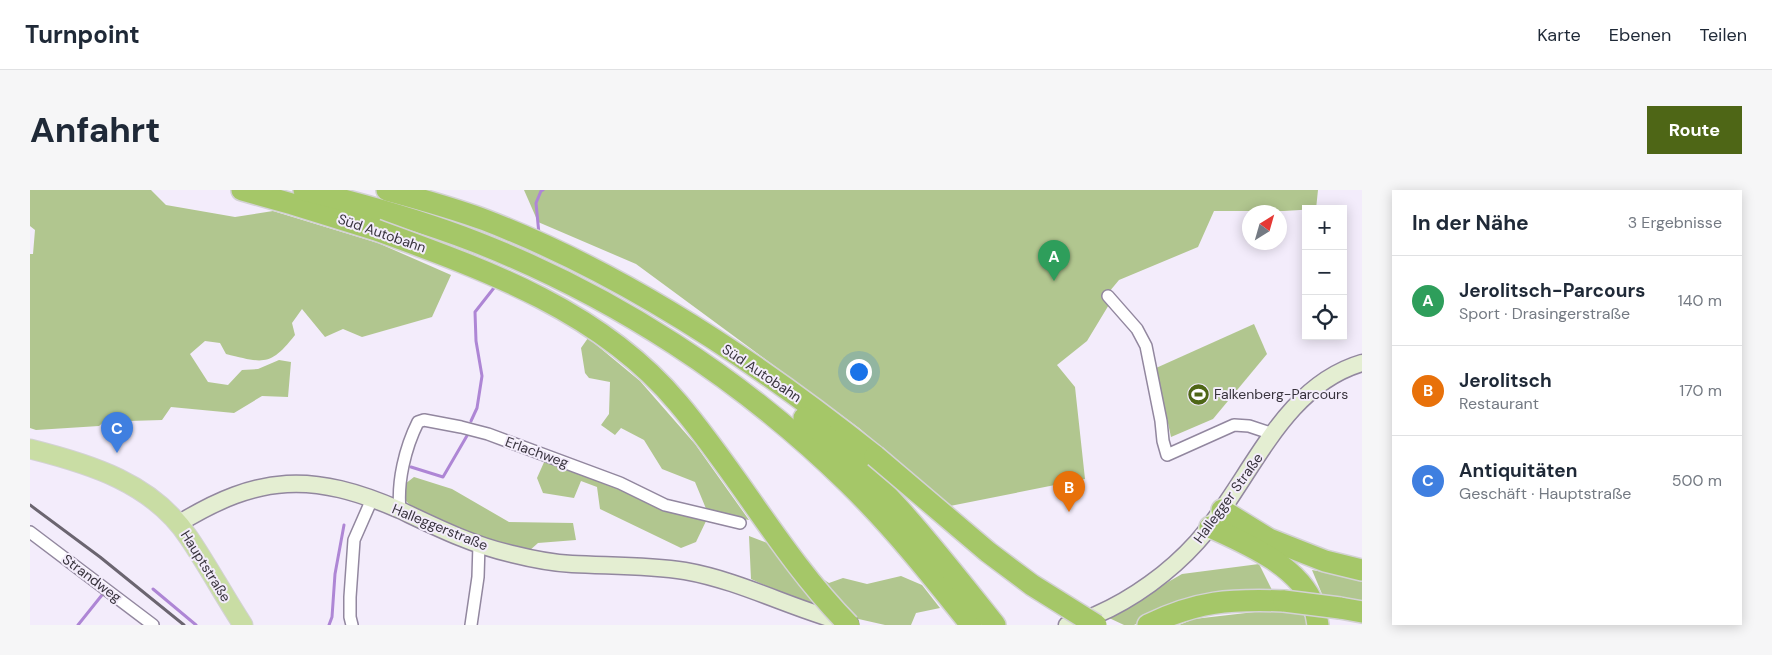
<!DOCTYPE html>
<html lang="de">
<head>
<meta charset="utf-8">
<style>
  :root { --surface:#fff; --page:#f6f6f7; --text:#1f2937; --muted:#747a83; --line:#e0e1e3; --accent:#4e6616 }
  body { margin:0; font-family:"DM Sans",sans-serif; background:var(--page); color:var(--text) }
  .controls { position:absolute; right:15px; top:15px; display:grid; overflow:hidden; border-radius:0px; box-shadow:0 2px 12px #0003 }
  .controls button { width:45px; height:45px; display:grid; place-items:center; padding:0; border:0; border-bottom:1px solid var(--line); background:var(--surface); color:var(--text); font:25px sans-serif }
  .compass { position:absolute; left:1212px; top:15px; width:45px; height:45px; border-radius:50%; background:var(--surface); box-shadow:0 2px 12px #0003; rotate:37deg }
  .you { position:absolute; left:828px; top:181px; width:18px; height:18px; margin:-12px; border:4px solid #fff; border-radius:50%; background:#1a73e8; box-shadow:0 0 0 8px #1a73e833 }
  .badge { display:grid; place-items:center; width:32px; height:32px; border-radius:50%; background:var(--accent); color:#fff; font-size:16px; font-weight:700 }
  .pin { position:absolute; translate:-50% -41px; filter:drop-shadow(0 1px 2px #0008) }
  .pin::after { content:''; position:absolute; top:26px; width:18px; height:15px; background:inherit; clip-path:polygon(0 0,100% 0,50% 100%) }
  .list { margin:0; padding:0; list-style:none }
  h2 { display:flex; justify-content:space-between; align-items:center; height:65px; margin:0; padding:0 20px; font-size:21px }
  h2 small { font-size:16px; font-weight:400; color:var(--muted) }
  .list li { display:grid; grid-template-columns:32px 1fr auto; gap:15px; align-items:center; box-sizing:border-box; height:90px; padding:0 20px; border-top:1px solid var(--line) }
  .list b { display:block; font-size:19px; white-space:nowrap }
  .list p { margin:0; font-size:16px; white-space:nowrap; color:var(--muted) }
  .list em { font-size:16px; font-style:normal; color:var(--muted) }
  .icon { flex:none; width:28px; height:28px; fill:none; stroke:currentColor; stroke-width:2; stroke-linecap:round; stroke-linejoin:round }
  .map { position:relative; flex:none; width:1332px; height:435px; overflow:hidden; border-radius:0px }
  header { display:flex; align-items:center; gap:30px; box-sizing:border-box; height:70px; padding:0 25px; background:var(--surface); border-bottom:1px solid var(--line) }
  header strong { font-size:24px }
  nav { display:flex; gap:28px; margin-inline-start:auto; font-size:18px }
  .intro { display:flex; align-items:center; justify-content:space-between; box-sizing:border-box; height:120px; padding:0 30px }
  h1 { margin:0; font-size:35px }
  .button { padding:12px 22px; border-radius:0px; background:var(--accent); color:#fff; font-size:18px; font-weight:700 }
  main { display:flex; gap:30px; padding:0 30px }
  aside { flex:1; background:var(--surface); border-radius:0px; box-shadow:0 2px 12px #0003 }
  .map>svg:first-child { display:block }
</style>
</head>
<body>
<header>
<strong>Turnpoint</strong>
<nav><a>Karte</a><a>Ebenen</a><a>Teilen</a></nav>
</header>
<div class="intro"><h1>Anfahrt</h1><a class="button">Route</a></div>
<main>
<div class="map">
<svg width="1332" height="435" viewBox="0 0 1332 435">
  <rect width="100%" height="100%" fill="#f3ecfb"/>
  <g fill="#b1c68f">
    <path d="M0 0H121L136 15 205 27 243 21 348 53 421 85 402 127 332 147 313 139 295 147 272 119 262 133 265 145C240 177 233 173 196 164L190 153 175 151 160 164 178 192 198 195 212 180 228 179 249 170 261 172 258 207 232 206 204 223 141 217 132 230 99 231 93 225 83 224 69 236 6 240 0 238V64H3L5 40 0 36Z"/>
    <path d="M494 0H1288L1286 19 1254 21H1184L1168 57 1089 90 1079 102 1080 113 1057 151 1027 175 1045 197 1055 289 920 316 829 238 606 74 508 32Z"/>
    <path d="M1224 134 1237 164 1183 229 1141 247 1126 178Z"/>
    <path d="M558 148 610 191 665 254 719 330 677 321 665 292 632 279 614 250 591 238 585 245 571 235 579 224 580 192 559 188 555 183 551 158Z"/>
    <path d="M515 270 677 329 666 352 651 358 570 319 567 297 551 291 544 308 513 303 507 288Z"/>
    <path d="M384 287 422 299 479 332 543 333 546 350 508 353 499 361 459 352 386 321 376 311 375 294Z"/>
    <path d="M719 346 735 352 799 393 813 388 837 394 871 386 892 395 910 418 886 423 881 435H855L789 420 721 389Z"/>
    <path d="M1229 374 1242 400 1174 405 1141 417 1104 435H1094L1077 427 1152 384Z"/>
    <path d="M1282 380 1332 389V412L1292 404Z"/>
    <path d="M1251 419 1273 424 1280 435H1149L1164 429Z"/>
  </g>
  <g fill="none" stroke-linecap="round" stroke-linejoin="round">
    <g stroke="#ae86d5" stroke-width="3">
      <path d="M509 44 506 13 511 1 513 0"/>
      <path d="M441 231 447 218 452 186 446 151 445 122 467 94"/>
      <path d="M381 277 413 287 438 244"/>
      <path d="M123 399 166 435"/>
      <path d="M48 435 72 405"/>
      <path d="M299 435 302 427 305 384 314 335"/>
    </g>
    <defs>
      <g id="street">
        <path d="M1078 106 1107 139 1116 156 1131 231 1133 251 1137 265 1204 235 1219 236 1243 244"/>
        <path d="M370 320C367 292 375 258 388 232L394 230 431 237 458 244 590 293 635 315 710 333"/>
        <path d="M0 342 123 435"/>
        <path d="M322 435 320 427V407L324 350 342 309"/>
        <path d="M441 435 448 387 449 354"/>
      </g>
      <g id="secondary">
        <path d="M148 334C229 284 283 282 370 320 406 337 442 355 482 364 502 369 522 373 542 374 579 376 617 375 655 381 712 391 764 420 820 434"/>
        <path d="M1037 435C1046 432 1056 429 1066 425 1103 409 1140 382 1167 352 1220 293 1250 197 1332 173"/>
      </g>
      <path id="primary" d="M0 259C60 274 123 293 159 348 178 376 194 406 213 435"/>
      <g id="highway">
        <path d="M212 0 262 14 346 40"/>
        <path d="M274 0C332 14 390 30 446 52 584 106 712 189 818 293 863 337 902 386 941 435"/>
        <path d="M357 0C390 9 423 18 455 30 593 83 730 174 845 266"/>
        <path d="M774 228C848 286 907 362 965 435"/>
        <path d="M1192 320 1239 349 1295 371 1332 380"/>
        <path d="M1180 337C1215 353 1270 376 1284 416 1286 422 1287 429 1288 435"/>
        <path d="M1310 418 1332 422"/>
        <path d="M1118 435C1167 411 1200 409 1254 411"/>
      </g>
    </defs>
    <use href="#street" stroke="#92879f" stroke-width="14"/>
    <use href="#secondary" stroke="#92879f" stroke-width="19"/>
    <use href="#primary" stroke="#d3d2d4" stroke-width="21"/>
    <use href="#highway" stroke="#d3d2d4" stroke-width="24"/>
    <use href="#street" stroke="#fff" stroke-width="11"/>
    <use href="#secondary" stroke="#e4eed2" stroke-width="16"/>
    <use href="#primary" stroke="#c9dda4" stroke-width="19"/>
    <use href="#highway" stroke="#a5c768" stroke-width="21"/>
    <path stroke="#6b6570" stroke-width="3" d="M0 315 70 367 154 435"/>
    <defs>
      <g id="highway-bridge">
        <path d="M346 40C456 80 571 121 648 213 709 285 753 368 819 435"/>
        <path d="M845 266 958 362 1002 395 1066 435"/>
        <path d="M1254 411 1310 418"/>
      </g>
    </defs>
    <use href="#highway-bridge" stroke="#d3d2d4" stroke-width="24" stroke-linecap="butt"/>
    <use href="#highway-bridge" stroke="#a5c768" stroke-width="21"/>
  </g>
  <defs>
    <symbol id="stadium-disc" viewBox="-11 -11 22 22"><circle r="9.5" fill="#4e6616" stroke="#f3ecfb"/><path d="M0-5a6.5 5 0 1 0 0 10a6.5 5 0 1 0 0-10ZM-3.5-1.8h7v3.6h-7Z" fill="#fff"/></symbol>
  </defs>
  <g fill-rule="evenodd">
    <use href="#stadium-disc" x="1156" y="192" width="25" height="25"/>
  </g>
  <g text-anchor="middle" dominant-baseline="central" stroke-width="4" stroke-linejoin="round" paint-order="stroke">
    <g font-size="14" fill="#38333d" stroke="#f3ecfb">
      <text transform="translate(352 43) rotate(19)">Süd Autobahn</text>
      <text transform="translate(732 183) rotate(34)">Süd Autobahn</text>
      <text transform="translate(507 262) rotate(20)">Erlachweg</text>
      <text transform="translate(1198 308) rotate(-54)">Hallegger Straße</text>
      <text transform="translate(410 337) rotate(22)">Halleggerstraße</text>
      <text transform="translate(176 376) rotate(58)">Hauptstraße</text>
      <text transform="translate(62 388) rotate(37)">Strandweg</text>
    </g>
    <g font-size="14" fill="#38333d" stroke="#f3ecfb" text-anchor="start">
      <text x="1184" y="204">Falkenberg-Parcours</text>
    </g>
  </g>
</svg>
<div class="controls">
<button>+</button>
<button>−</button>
<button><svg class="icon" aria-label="locate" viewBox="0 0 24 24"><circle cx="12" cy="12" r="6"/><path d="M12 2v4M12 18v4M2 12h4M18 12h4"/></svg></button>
</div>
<svg class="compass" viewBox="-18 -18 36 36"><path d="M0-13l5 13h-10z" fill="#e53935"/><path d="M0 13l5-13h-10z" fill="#747a83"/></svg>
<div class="you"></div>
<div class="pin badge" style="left:1024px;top:91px;background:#2e9e5b">A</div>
<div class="pin badge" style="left:1039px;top:322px;background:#e8710a">B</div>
<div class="pin badge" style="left:87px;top:263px;background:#3f7fe0">C</div>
</div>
<aside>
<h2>In der Nähe<small>3 Ergebnisse</small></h2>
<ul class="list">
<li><span class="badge" style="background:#2e9e5b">A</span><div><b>Jerolitsch-Parcours</b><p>Sport · Drasingerstraße</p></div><em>140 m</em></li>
<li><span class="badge" style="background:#e8710a">B</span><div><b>Jerolitsch</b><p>Restaurant</p></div><em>170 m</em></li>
<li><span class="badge" style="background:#3f7fe0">C</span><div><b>Antiquitäten</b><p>Geschäft · Hauptstraße</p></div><em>500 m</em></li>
</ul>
</aside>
</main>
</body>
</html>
